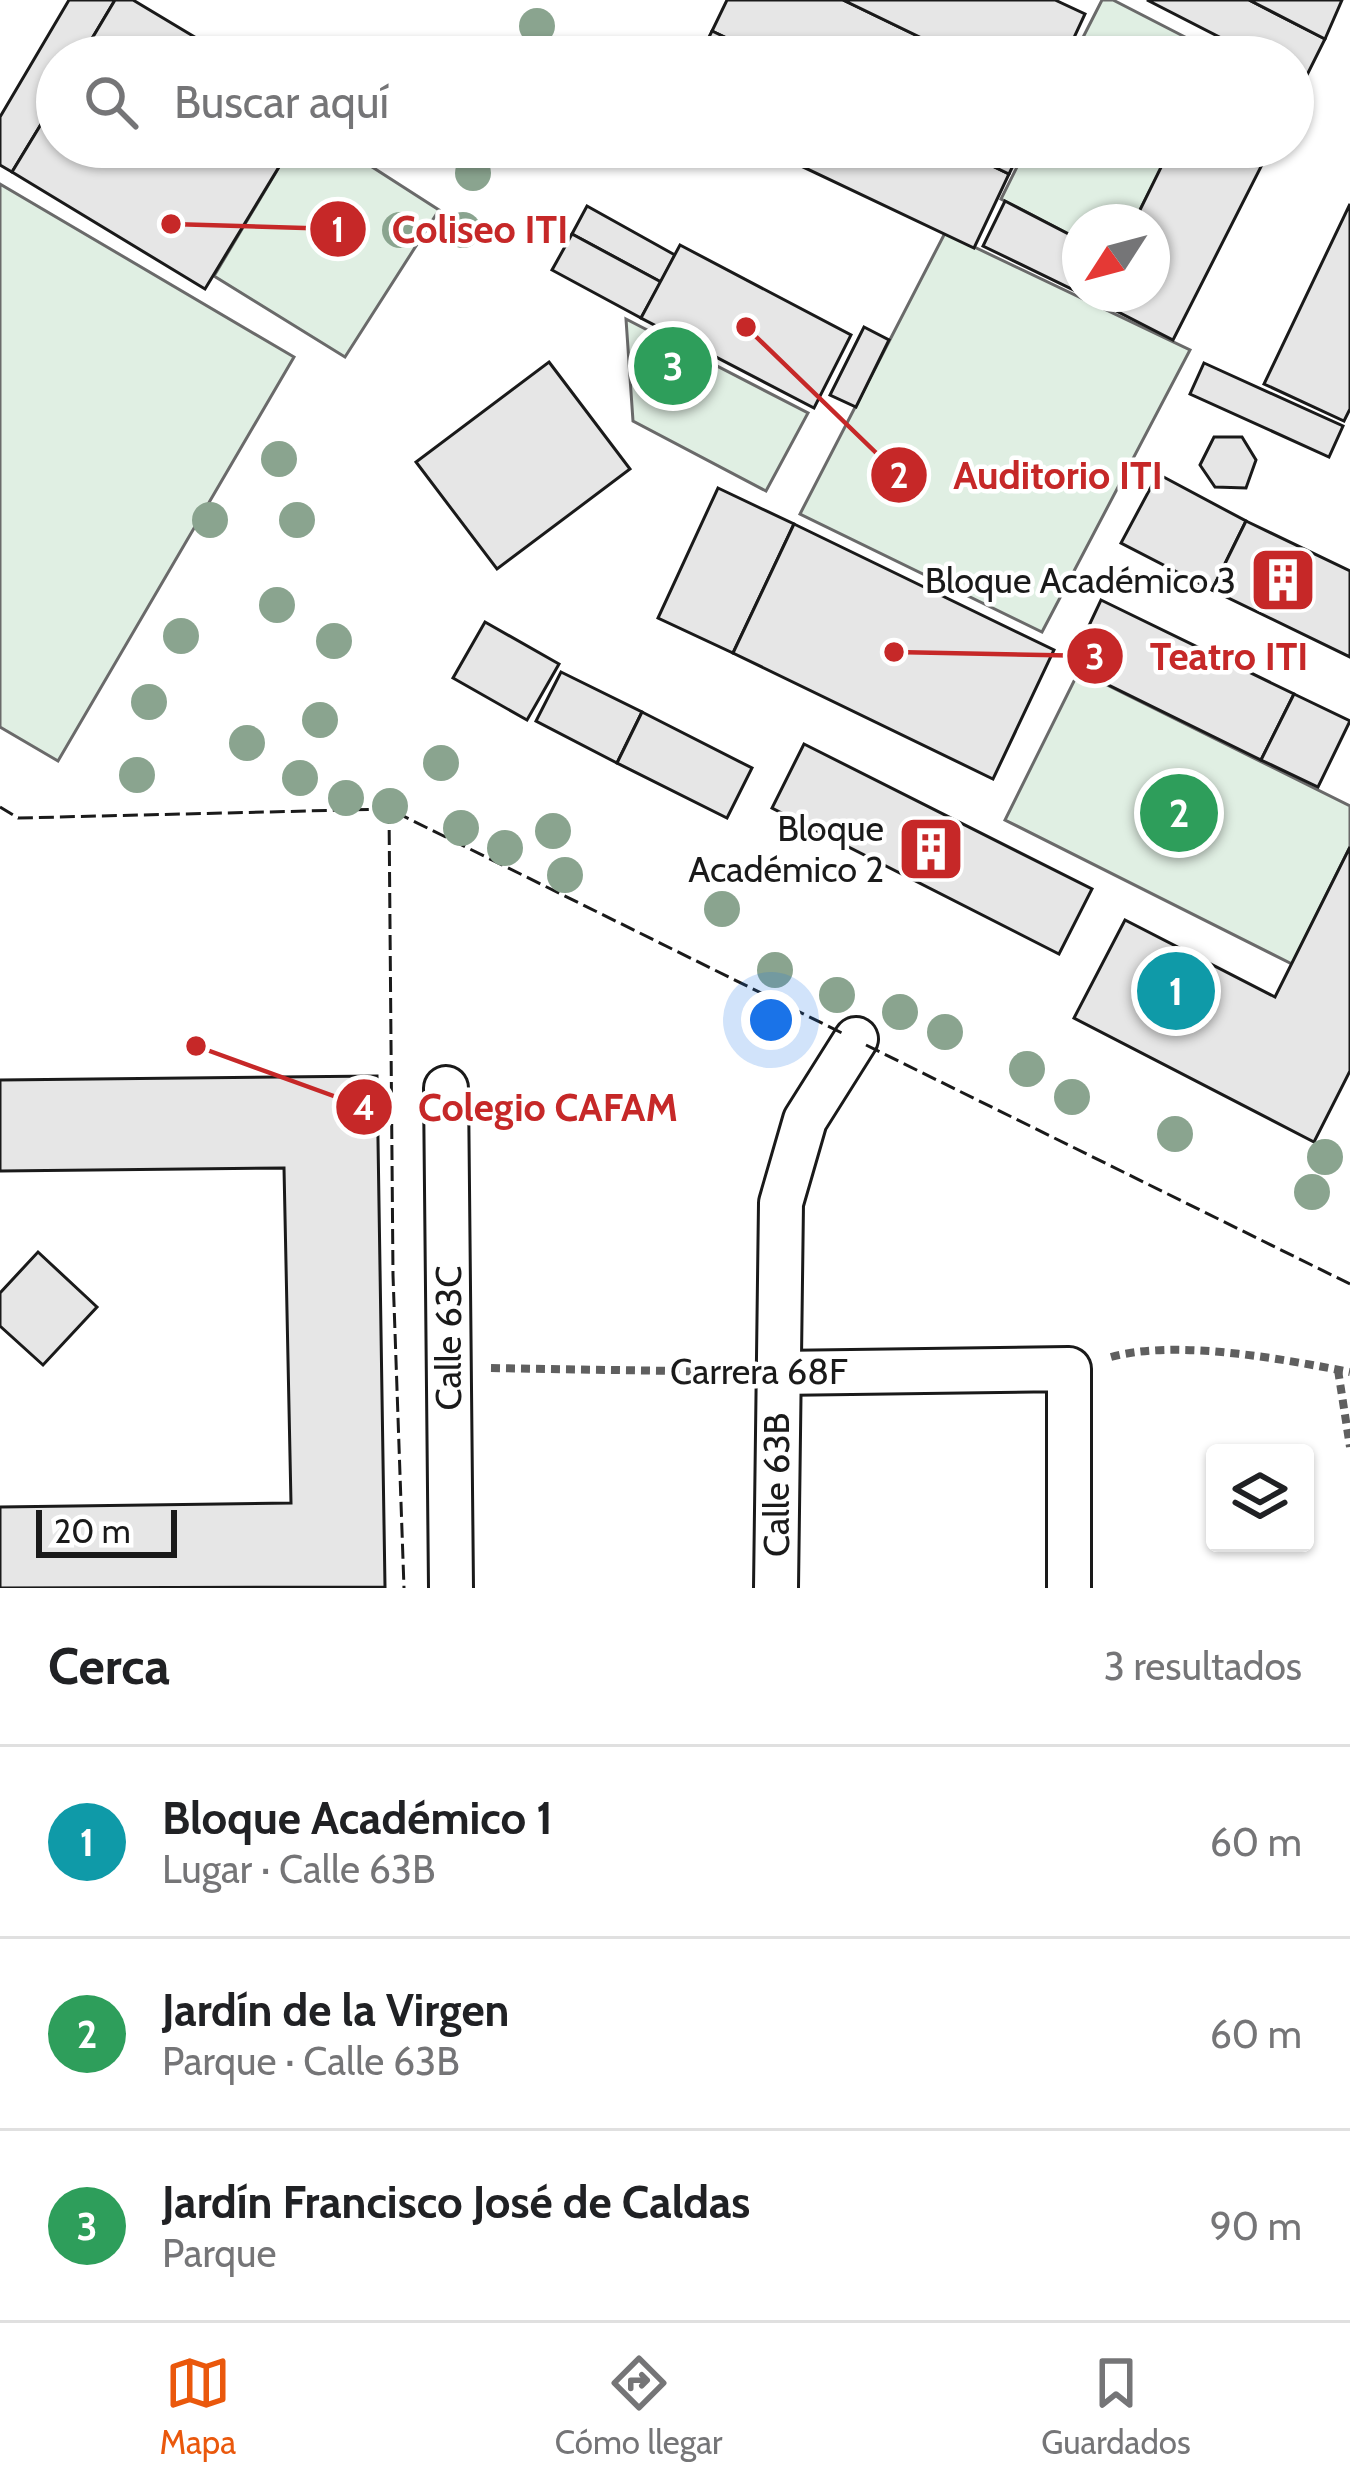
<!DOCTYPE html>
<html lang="es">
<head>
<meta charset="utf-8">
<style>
  :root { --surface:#fff; --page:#f6f6f6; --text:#202124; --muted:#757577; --line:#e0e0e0; --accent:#ea580c }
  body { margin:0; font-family:Cabin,sans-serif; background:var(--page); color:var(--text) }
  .controls { position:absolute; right:36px; bottom:36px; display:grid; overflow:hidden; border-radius:12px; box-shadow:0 3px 9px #0004 }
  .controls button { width:108px; height:108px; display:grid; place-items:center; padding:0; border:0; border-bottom:3px solid var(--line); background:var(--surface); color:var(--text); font:60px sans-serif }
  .compass { position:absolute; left:1062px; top:204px; width:108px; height:108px; border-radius:50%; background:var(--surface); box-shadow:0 3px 9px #0004; rotate:234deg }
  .scale { position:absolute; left:36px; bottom:30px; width:141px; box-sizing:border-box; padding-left:12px; border:6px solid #1a1a1a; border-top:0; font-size:33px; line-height:42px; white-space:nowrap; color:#1a1a1a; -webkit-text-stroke:9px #fff; paint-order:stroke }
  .you { position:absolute; left:771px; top:1020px; width:42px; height:42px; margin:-30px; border:9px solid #fff; border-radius:50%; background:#1a73e8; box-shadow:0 0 0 18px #1a73e833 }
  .badge { display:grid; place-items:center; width:78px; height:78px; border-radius:50%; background:var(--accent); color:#fff; font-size:39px; font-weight:700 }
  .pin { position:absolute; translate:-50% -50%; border:6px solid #fff; box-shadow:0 3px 12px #0006 }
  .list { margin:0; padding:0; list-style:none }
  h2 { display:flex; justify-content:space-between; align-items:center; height:156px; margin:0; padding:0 48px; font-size:51px }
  h2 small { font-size:39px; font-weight:400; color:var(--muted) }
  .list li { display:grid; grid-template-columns:78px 1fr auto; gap:36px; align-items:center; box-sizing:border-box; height:192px; padding:0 48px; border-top:3px solid var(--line) }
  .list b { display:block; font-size:45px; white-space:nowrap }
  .list p { margin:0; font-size:39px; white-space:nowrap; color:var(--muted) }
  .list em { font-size:39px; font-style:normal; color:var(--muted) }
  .icon { flex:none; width:66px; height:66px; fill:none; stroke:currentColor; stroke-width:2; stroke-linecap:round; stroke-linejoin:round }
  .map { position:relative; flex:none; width:1350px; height:1588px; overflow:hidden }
  .search { position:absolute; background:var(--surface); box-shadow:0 3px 9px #0004; left:36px; right:36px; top:36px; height:132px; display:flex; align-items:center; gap:30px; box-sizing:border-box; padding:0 42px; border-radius:66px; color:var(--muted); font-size:45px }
  .sheet { height:732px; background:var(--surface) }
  nav { display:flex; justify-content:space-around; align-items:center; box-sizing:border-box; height:168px; border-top:3px solid var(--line); background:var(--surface); font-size:33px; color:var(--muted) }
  nav a { display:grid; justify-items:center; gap:6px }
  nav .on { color:var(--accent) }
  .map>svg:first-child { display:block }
</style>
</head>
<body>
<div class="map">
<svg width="1350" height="1588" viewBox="0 0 1350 1588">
  <rect width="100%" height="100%" fill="#fff"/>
  <g fill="#e0efe3" stroke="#6a6a6a" stroke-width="3">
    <path d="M1102 0H1113L1220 55 1073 57Z"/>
    <path d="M291 147H341L439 210 345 357 214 276Z"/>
    <path d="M1027 147H1172L1134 222H1080V240L1001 199Z"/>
    <path d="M0 184 294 357 58 761 0 727Z"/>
    <path d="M945 233 1190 350 1042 632 800 514Z"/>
    <path d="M626 319 808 413 766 491 633 421Z"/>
    <path d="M1079 671 1350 806V847L1292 964 1005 820Z"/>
  </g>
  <g fill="#e6e6e6" stroke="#1a1a1a" stroke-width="3">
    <path d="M69 0H115L81 57H57V98L12 172 0 165V117Z"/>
    <path d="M115 0H133L228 57H81Z"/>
    <path d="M727 0H843L961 57H766L712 31Z"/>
    <path d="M843 0H1055L1085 14 1065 57H961Z"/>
    <path d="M1147 0H1249L1325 39 1293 103V57H1217L1225 40Z"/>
    <path d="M1249 0H1342L1325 39Z"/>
    <path d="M712 31 766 57H699Z"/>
    <path d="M57 98V147H291L205 289 12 172Z"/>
    <path d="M761 147H953L1009 174 974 248Z"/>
    <path d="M953 147H1022L1009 174Z"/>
    <path d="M1171 147H1271L1173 340 1095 300 1098 294H1152V222H1134Z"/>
    <path d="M1005 201 1080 240V293L983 246Z"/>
    <path d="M1350 204V409L1344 421 1264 384Z"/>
    <path d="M587 206 675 255 661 282 572 234Z"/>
    <path d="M572 234 661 282 641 318 552 270Z"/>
    <path d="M680 245 851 335 814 408 641 318Z"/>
    <path d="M864 327 889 340 856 407 830 395Z"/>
    <path d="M549 362 630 469 497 569 416 462Z"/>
    <path d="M1204 363 1343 426 1329 457 1190 394Z"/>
    <path d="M1214 437H1242L1256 460 1246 488 1215 487 1200 465Z"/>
    <path d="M1158 474 1246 521 1212 590 1121 543Z"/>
    <path d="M718 488 794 524 733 653 658 618Z"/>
    <path d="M1246 521 1350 571V657L1212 590Z"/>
    <path d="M794 524 1054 650 993 779 733 653Z"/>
    <path d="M1101 600 1294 694 1261 760 1070 666Z"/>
    <path d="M485 622 559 664 527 720 453 678Z"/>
    <path d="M561 672 642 712 617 763 536 721Z"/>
    <path d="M1294 694 1350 721 1318 787 1261 760Z"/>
    <path d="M642 712 752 768 727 818 617 763Z"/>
    <path d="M804 744 1092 889 1059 954 772 808Z"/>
    <path d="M1350 847V1071L1314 1142 1074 1018 1125 920 1275 997Z"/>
    <path d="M377 1076 385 1587 0 1588V1507L291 1503 284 1168 0 1171V1080Z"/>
    <path d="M38 1252 97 1307 43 1365 0 1326V1293Z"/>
  </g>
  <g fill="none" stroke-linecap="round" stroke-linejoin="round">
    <defs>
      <g id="street">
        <path d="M446 1088 451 1588"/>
        <path d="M777 1373 1069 1369V1588"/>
        <path d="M776 1588 781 1203 805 1120 856 1039"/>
      </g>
    </defs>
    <use href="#street" stroke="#1a1a1a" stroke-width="48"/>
    <g stroke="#5f5f5f" stroke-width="8" stroke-dasharray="9 6" stroke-linecap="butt">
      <path d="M1111 1357C1177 1339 1282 1359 1350 1372"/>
      <path d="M491 1368 734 1372"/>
      <path d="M1338 1370 1350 1447"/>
    </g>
    <use href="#street" stroke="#fff" stroke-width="42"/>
    <g stroke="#1a1a1a" stroke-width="3" stroke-dasharray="15 6" stroke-linecap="butt">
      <path d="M0 807 18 818 389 809 844 1034"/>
      <path d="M389 809 393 1275 404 1588"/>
      <path d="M866 1045 1350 1284"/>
    </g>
  </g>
  <g fill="#8aa48f">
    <circle cx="537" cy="26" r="18"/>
    <circle cx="473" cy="173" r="18"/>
    <circle cx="400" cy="230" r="18"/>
    <circle cx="463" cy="230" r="18"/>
    <circle cx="279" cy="459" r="18"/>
    <circle cx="210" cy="520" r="18"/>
    <circle cx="297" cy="520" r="18"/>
    <circle cx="277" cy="605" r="18"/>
    <circle cx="181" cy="636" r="18"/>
    <circle cx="334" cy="641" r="18"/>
    <circle cx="149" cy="702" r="18"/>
    <circle cx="320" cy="720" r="18"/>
    <circle cx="247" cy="743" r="18"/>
    <circle cx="441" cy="763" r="18"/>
    <circle cx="137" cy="775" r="18"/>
    <circle cx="300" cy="778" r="18"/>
    <circle cx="346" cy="798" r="18"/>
    <circle cx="390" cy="806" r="18"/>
    <circle cx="461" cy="828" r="18"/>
    <circle cx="553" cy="831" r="18"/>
    <circle cx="505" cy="848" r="18"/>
    <circle cx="565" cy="875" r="18"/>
    <circle cx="722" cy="909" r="18"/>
    <circle cx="775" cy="970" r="18"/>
    <circle cx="837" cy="995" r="18"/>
    <circle cx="900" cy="1012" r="18"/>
    <circle cx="945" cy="1032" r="18"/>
    <circle cx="1027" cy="1069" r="18"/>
    <circle cx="1072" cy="1097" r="18"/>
    <circle cx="1175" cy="1134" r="18"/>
    <circle cx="1325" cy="1157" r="18"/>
    <circle cx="1312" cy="1192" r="18"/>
  </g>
  <defs>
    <symbol id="building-square" viewBox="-11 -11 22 22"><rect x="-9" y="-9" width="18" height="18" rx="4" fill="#c62828" stroke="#fff"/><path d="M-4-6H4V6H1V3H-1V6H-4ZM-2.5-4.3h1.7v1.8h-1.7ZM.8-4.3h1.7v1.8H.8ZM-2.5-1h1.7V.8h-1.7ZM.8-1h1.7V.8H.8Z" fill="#fff"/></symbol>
  </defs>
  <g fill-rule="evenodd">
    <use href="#building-square" x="1245" y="542" width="76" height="76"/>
    <use href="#building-square" x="893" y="811" width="76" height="76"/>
  </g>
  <g text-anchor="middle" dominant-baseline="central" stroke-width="9" stroke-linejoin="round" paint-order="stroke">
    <g font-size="36" fill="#1a1a1a" stroke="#fff" text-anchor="end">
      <text x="1236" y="580">Bloque Académico 3</text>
      <text x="884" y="828">Bloque<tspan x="884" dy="41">Académico 2</tspan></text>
    </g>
    <g font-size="36" fill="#1a1a1a" stroke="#fff">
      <text transform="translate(448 1338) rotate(-90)">Calle 63C</text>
      <text x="759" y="1371">Carrera 68F</text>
      <text transform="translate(776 1485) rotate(-90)">Calle 63B</text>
    </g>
  </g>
  <path fill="none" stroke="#c62828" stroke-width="4.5" d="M171 224L338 229M746 327L899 475M894 652L1095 656M196 1046L364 1107"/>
  <g fill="#c62828" stroke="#fff" stroke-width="4.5">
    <circle cx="171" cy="224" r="12"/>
    <circle cx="746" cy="327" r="12"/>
    <circle cx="894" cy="652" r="12"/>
    <circle cx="196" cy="1046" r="12"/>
    <circle cx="338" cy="229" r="30"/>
    <circle cx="899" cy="475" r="30"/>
    <circle cx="1095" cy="656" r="30"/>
    <circle cx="364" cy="1107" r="30"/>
  </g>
  <g font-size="36" text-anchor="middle" font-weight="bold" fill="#fff">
    <text x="338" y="242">1</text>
    <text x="899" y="488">2</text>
    <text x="1095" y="669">3</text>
    <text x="364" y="1120">4</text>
  </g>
  <g font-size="39" text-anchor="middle" font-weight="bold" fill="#c62828" stroke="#fff" stroke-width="9" stroke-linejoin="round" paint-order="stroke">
    <text x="480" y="243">Coliseo ITI</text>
    <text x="1058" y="489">Auditorio ITI</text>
    <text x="1229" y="670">Teatro ITI</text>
    <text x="548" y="1121">Colegio CAFAM</text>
  </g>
</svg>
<div class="controls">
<button><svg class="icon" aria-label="layers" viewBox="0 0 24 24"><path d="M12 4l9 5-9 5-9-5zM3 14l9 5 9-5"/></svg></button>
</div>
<svg class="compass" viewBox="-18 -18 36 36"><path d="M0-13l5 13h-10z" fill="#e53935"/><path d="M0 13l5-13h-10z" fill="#757577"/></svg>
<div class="scale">20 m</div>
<div class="you"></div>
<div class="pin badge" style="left:1176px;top:991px;background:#0f9aa8">1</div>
<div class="pin badge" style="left:1179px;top:813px;background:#2e9e5b">2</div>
<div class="pin badge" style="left:673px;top:366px;background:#2e9e5b">3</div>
<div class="search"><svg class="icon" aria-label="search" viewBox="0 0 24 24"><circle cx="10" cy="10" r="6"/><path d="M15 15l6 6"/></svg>Buscar aquí</div>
</div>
<section class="sheet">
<h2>Cerca<small>3 resultados</small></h2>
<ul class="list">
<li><span class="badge" style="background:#0f9aa8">1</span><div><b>Bloque Académico 1</b><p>Lugar · Calle 63B</p></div><em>60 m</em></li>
<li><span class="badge" style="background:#2e9e5b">2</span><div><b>Jardín de la Virgen</b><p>Parque · Calle 63B</p></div><em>60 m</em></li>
<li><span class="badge" style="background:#2e9e5b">3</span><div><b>Jardín Francisco José de Caldas</b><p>Parque</p></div><em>90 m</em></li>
</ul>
</section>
<nav>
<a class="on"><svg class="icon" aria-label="map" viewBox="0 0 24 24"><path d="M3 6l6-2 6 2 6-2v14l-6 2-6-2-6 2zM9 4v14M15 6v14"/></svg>Mapa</a>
<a><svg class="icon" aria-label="directions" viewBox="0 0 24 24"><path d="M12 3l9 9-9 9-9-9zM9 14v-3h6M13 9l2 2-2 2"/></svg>Cómo llegar</a>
<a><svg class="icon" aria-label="saved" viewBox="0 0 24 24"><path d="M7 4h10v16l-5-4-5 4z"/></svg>Guardados</a>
</nav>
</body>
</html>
